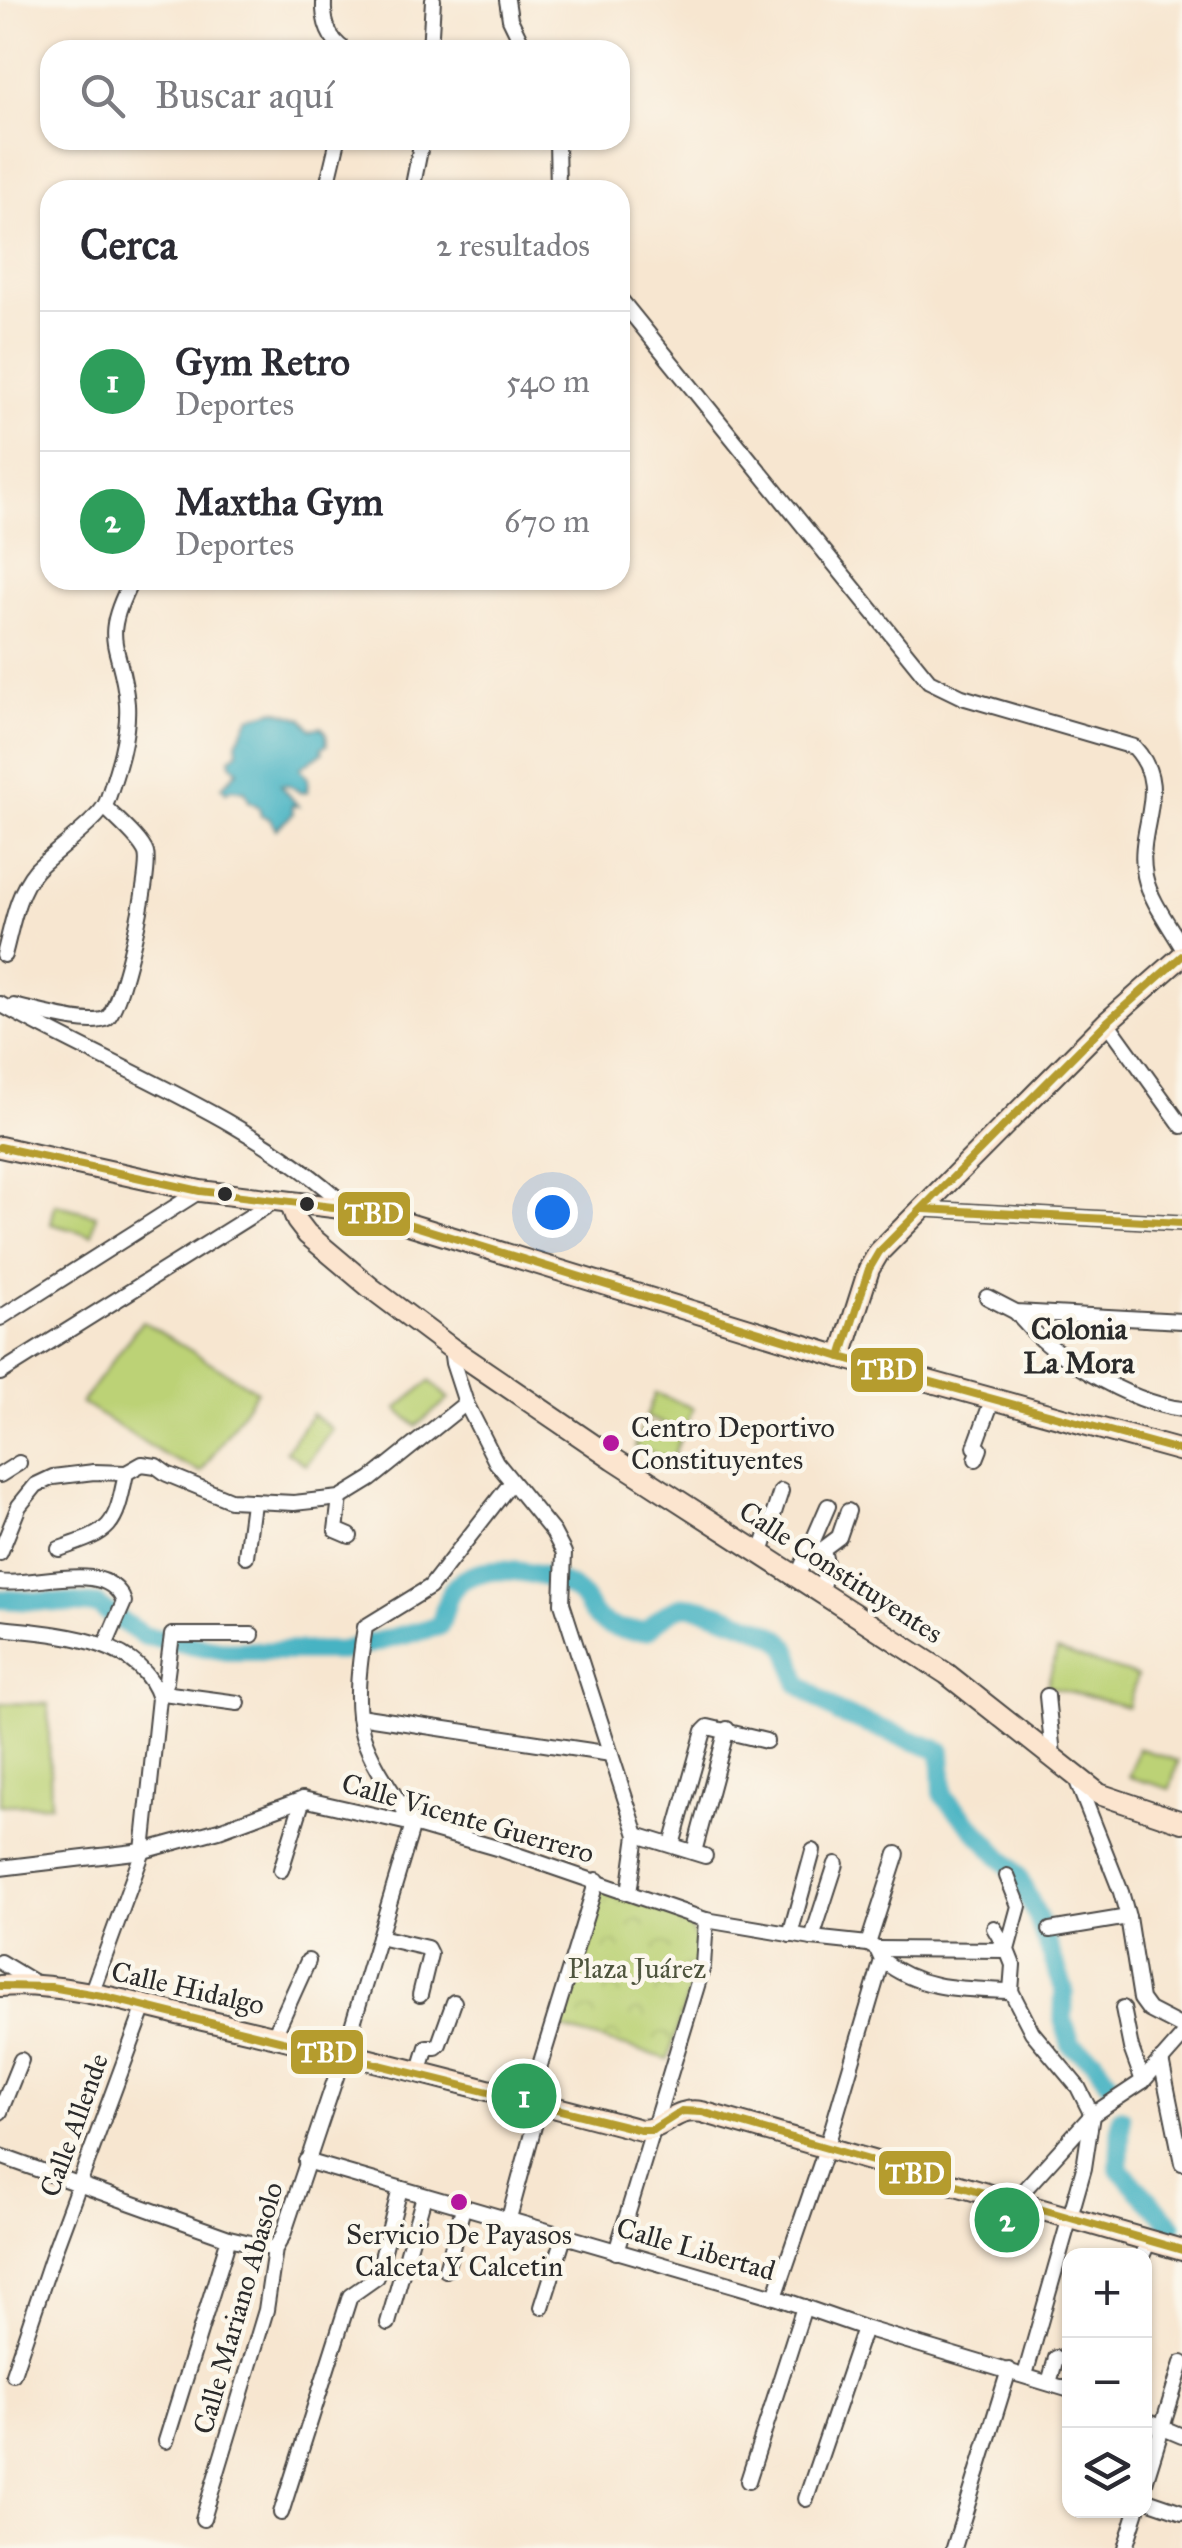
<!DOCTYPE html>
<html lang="es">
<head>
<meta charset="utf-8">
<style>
  :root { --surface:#fff; --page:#f2f2f3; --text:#2b2b33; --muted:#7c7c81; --line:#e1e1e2; --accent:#0f766e }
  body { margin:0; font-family:"IM FELL Great Primer",serif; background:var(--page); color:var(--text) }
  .controls { position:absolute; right:30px; bottom:30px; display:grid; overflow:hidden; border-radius:20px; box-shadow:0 2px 8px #0004 }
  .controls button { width:90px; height:90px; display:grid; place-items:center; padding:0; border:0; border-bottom:2px solid var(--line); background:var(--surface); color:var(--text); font:50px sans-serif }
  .you { position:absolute; left:552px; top:1212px; width:35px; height:35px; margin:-25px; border:8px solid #fff; border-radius:50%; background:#1a73e8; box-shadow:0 0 0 15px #1a73e833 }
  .badge { display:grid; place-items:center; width:65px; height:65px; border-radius:50%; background:var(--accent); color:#fff; font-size:32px; font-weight:700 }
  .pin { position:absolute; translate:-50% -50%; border:5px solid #fff; box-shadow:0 2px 10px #0006 }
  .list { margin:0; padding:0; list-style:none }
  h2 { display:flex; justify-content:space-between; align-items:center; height:130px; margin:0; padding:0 40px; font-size:42px }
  h2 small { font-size:32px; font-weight:400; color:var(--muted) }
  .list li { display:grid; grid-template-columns:65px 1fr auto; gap:30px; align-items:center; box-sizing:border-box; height:140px; padding:0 40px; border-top:2px solid var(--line) }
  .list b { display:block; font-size:38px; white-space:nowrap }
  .list p { margin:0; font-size:32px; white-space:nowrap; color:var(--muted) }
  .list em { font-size:32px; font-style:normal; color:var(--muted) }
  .icon { flex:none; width:55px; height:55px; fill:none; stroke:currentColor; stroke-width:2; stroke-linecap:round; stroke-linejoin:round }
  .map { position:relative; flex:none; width:1182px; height:2548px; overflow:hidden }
  .search { position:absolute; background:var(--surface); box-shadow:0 2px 8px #0004; left:40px; top:40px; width:590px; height:110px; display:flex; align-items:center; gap:25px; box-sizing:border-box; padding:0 35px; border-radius:30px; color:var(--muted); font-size:38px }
  .panel { position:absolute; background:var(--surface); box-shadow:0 2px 8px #0004; left:40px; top:180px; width:590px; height:410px; border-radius:30px }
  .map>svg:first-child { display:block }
</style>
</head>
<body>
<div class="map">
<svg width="1182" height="2548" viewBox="0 0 1182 2548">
  <defs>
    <pattern id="park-crowns" width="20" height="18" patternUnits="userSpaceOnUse" patternTransform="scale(2.5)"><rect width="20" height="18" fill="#bcd276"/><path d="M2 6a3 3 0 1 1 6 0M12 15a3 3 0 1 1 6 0" fill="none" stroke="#a2b466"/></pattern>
  </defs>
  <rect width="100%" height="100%" fill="#fbf7ec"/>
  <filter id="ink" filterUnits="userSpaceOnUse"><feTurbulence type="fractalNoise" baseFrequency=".01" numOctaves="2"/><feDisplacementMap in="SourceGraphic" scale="20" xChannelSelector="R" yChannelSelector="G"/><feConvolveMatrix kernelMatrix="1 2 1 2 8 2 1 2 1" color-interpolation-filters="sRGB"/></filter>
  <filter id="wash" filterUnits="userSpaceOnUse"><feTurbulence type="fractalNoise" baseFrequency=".0048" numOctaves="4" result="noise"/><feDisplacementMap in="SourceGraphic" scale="40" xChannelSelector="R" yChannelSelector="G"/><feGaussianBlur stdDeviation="2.25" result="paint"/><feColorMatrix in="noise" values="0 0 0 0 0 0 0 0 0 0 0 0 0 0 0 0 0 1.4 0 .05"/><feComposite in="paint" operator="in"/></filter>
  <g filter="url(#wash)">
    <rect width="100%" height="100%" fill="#f7e6d0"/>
    <g fill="#bcd276" stroke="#747e50" stroke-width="2.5">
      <path d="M55 1204 96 1215 92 1235 51 1224Z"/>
      <path d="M142 1321 257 1391 201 1472 166 1456 81 1403Z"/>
      <path d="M430 1381 449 1399 416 1426 397 1409Z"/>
      <path d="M655 1393 693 1408 684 1432 646 1417Z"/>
      <path d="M312 1414 332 1429 306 1465 286 1451Z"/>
      <path d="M644 1423 681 1436 672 1460 635 1447Z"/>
      <path d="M1057 1651 1137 1676 1128 1707 1047 1686Z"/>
      <path d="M0 1703 48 1704 51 1804 0 1805Z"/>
      <path d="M1138 1748 1178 1761 1170 1789 1129 1777Z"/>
    </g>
    <path fill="url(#park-crowns)" stroke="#747e50" stroke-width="2.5" d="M601 1890 680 1917 690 1927 701 1952 668 2059 559 2028Z"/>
    <path fill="#46b3c3" stroke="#386f77" stroke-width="2.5" d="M276 710 302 718 311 729 321 727 326 732 327 745 321 748 323 752 300 768 308 778 307 792 301 793 289 785H281L298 806 292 805 293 814 276 829 269 818 261 816 259 807 249 801 245 791 231 789 226 792 222 787 238 770 231 764 230 758 238 751 237 742 250 717Z"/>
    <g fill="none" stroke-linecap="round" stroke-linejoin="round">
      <g stroke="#46b3c3" stroke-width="20">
        <path d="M0 1599 97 1605 144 1636 227 1651H341L439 1626C445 1615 445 1599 453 1589 477 1558 548 1571 577 1592 584 1597 586 1604 591 1611 604 1630 626 1631 647 1631 657 1621 671 1607 686 1606 700 1605 770 1630 781 1640 792 1650 794 1669 798 1683L838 1713 941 1751 943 1795 1017 1875 1037 1916 1064 1989 1063 2019 1071 2045 1094 2060 1109 2082"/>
        <path d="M1121 2118 1119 2169 1172 2225"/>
      </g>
    </g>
  </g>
  <g filter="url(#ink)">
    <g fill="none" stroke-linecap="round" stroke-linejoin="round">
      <defs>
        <g id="street">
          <path d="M324 0C323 20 327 38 345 50"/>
          <path d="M507 0 510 19 525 50"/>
          <path d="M430 50 433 0"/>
          <path d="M557 140 558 190"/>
          <path d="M326 190 338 140"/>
          <path d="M412 190 422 140"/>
          <path d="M620 299 929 681 962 697 1134 747C1173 789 1135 826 1145 876 1150 900 1170 926 1182 947"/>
          <path d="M4 955C12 926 16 894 36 870 52 853 101 819 107 801 117 771 129 736 127 704 122 643 98 644 132 580"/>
          <path d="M0 1004C113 1068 253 1119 347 1207"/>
          <path d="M14 1006C34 1010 90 1028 107 1018 121 1009 152 872 146 853 141 839 116 819 105 807"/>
          <path d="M1107 1022 1182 1126"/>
          <path d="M924 1209 1182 1223"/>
          <path d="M987 1297 1016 1312 1182 1321"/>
          <path d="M1016 1312C1047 1354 1130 1403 1182 1409"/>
          <path d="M0 1318 200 1191"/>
          <path d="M451 1348 453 1363 466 1403 496 1462 553 1532 564 1553 562 1603 637 1835 629 1893"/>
          <path d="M0 1373 273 1202"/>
          <path d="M976 1459 980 1449 975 1447 993 1398"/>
          <path d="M0 1475 19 1463"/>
          <path d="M340 1498 336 1530 350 1536"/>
          <path d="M59 1549C112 1531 115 1529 126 1473"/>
          <path d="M0 1553 19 1506 36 1485 53 1477 94 1472 126 1473 142 1464 156 1466 167 1474 230 1500 294 1503 340 1498 371 1479 466 1403"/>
          <path d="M761 1553 781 1491"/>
          <path d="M246 1556 253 1503"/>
          <path d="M798 1575 828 1506"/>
          <path d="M0 1582C32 1588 109 1557 124 1602L105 1646"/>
          <path d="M821 1590 827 1568 823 1549 839 1537 848 1511"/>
          <path d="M0 1628C52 1634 139 1636 159 1698"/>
          <path d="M163 1693 238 1703"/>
          <path d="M1047 1696 1053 1755"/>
          <path d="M359 1716 611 1754"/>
          <path d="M1075 1776 1121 1892 1128 1917 1141 1999 1149 2010 1182 2027"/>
          <path d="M637 1835 705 1856"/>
          <path d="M672 1845 704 1731 708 1727 766 1741"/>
          <path d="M694 1852 727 1729"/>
          <path d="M0 1868 143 1851 219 1830 303 1799 413 1824 500 1849 706 1920 812 1938 868 1944 877 1949"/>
          <path d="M281 1870 303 1799"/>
          <path d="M1007 1876 1019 1906 1007 1950 1013 1965 1011 1991"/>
          <path d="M994 1928 1007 1950"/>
          <path d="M1050 1930 1128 1917"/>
          <path d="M790 1935 813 1851"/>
          <path d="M379 1937 427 1948 430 1954 420 1995"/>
          <path d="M812 1938 836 1864"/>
          <path d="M868 1944 897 1854"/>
          <path d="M877 1949 1007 1950"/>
          <path d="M882 1960C921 1991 964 1989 1011 1991"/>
          <path d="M0 1962 35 1983"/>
          <path d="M1011 1991 1032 2032 1078 2087 1092 2115"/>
          <path d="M91 1994 143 1851 159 1698 166 1681 172 1635H252"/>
          <path d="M1123 2008 1131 2048 1143 2081"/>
          <path d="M274 2036 308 1961"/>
          <path d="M1161 2060 1182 2163"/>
          <path d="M419 2073 427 2047H436L439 2044 454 2002"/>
          <path d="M529 2101 597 1880"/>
          <path d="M0 2112 21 2060"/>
          <path d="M0 2156 229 2238 275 2249"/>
          <path d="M306 2161 775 2297 864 2328 1070 2390"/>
          <path d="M1015 2200 1092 2115 1143 2081 1182 2037"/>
          <path d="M508 2222 540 2104"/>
          <path d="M616 2252 703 1966 706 1920"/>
          <path d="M1142 2256 1149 2241"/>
          <path d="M446 2270 463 2208"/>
          <path d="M775 2297 827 2146 882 1960 877 1949"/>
          <path d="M542 2307 564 2237"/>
          <path d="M388 2323 424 2196"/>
          <path d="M13 2374 55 2249 145 2006"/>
          <path d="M1025 2375 1084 2168 1092 2115"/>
          <path d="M1049 2383 1056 2358"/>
          <path d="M1144 2420 1182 2436"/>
          <path d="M166 2441 229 2238"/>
          <path d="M748 2481 804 2307"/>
          <path d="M1144 2486 1182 2363"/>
          <path d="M806 2499 864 2328"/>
          <path d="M1144 2499 1182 2512"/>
          <path d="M281 2513 350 2296 377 2277 400 2189"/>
          <path d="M203 2519 266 2310 275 2249 283 2235 344 2053 413 1824C396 1796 373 1767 363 1736 353 1704 360 1660 365 1627L430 1587 511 1483"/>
          <path d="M954 2548 1009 2370"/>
          <path d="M1125 2548 1137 2510"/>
        </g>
        <g id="secondary">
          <path d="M0 1147 200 1191 366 1211 841 1357 1182 1451"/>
          <path d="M291 1205 297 1221 307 1234 371 1288 451 1348 614 1459 947 1674 1099 1794 1182 1822"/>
          <path d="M841 1357 869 1269 879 1252 1107 1022 1182 956"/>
          <path d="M0 1986C68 1981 137 2005 203 2020 350 2053 495 2092 641 2130 667 2129 673 2107 702 2112L1182 2250"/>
        </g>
      </defs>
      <use href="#street" stroke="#4a4744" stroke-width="18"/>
      <use href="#secondary" stroke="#4a4744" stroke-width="24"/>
      <use href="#street" stroke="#fff" stroke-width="14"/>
      <use href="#secondary" stroke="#fce5cf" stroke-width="20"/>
      <defs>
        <g id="bus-1">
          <path d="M0 1147 200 1191 366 1211 841 1357 1182 1451"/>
          <path d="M924 1209 1182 1223"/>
          <path d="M841 1357 869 1269 879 1252 1107 1022 1182 956"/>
          <path d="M0 1986 51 1987 102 1996 641 2130H652"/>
          <path d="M652 2130 682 2111 702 2112 1182 2250"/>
        </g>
      </defs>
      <use href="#bus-1" stroke="#fbf7ec" stroke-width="15"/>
      <use href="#bus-1" stroke="#b59c2e" stroke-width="8"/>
    </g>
  </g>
  <g fill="#2b2b2b" stroke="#fbf7ec" stroke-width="4">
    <circle cx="225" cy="1194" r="9"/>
    <circle cx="307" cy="1204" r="9"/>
  </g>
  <g fill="#b5179e" stroke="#fbf7ec" stroke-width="4">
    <circle cx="611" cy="1443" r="10"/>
    <circle cx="459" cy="2202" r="10"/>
  </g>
  <g text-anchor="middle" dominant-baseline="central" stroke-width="9" stroke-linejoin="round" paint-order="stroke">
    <g font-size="28" fill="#2b2b2b" stroke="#fbf7ec" text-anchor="start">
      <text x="631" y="1427">Centro Deportivo<tspan x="631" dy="32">Constituyentes</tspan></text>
      <text x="459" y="2234" text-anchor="middle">Servicio De Payasos<tspan x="459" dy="32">Calceta Y Calcetin</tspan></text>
    </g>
    <g font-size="28" fill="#2b2b2b" stroke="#fbf7ec">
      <text transform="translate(841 1572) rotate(33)">Calle Constituyentes</text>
      <text transform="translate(468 1818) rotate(16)">Calle Vicente Guerrero</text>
      <text transform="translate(188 1988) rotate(13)">Calle Hidalgo</text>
      <text transform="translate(74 2125) rotate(-70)">Calle Allende</text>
      <text transform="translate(696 2249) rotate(16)">Calle Libertad</text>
      <text transform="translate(238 2308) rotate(-74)">Calle Mariano Abasolo</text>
    </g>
    <g font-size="28" fill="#4f553e" stroke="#fbf7ec">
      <text x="637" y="1968">Plaza Juárez</text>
    </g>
    <g font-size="30" font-weight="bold" fill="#2b2b2b" stroke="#fbf7ec">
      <text x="1079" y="1329">Colonia<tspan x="1079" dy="34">La Mora</tspan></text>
    </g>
  </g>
  <g stroke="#fbf7ec" stroke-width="4">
    <rect x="336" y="1190" width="76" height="48" rx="10" fill="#b59c2e"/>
    <rect x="849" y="1346" width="76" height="48" rx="10" fill="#b59c2e"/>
    <rect x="289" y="2028" width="76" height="48" rx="10" fill="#b59c2e"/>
    <rect x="877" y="2149" width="76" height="48" rx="10" fill="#b59c2e"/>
  </g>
  <g font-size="28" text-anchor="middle" font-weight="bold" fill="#fff">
    <text x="374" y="1223">TBD</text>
    <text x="887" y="1379">TBD</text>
    <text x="327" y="2062">TBD</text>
    <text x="915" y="2183">TBD</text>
  </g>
</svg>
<div class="controls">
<button>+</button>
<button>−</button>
<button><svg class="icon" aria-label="layers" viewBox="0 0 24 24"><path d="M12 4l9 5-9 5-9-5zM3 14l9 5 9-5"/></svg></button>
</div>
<div class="you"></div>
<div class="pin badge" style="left:524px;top:2096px;background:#2e9e5b">1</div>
<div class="pin badge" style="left:1007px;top:2220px;background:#2e9e5b">2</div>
<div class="search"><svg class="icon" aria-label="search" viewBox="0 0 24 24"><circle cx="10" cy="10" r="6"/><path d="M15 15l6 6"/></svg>Buscar aquí</div>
<section class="panel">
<h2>Cerca<small>2 resultados</small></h2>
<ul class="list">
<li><span class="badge" style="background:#2e9e5b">1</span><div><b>Gym Retro</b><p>Deportes</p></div><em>540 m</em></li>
<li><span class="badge" style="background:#2e9e5b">2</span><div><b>Maxtha Gym</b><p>Deportes</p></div><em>670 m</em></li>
</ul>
</section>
</div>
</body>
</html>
